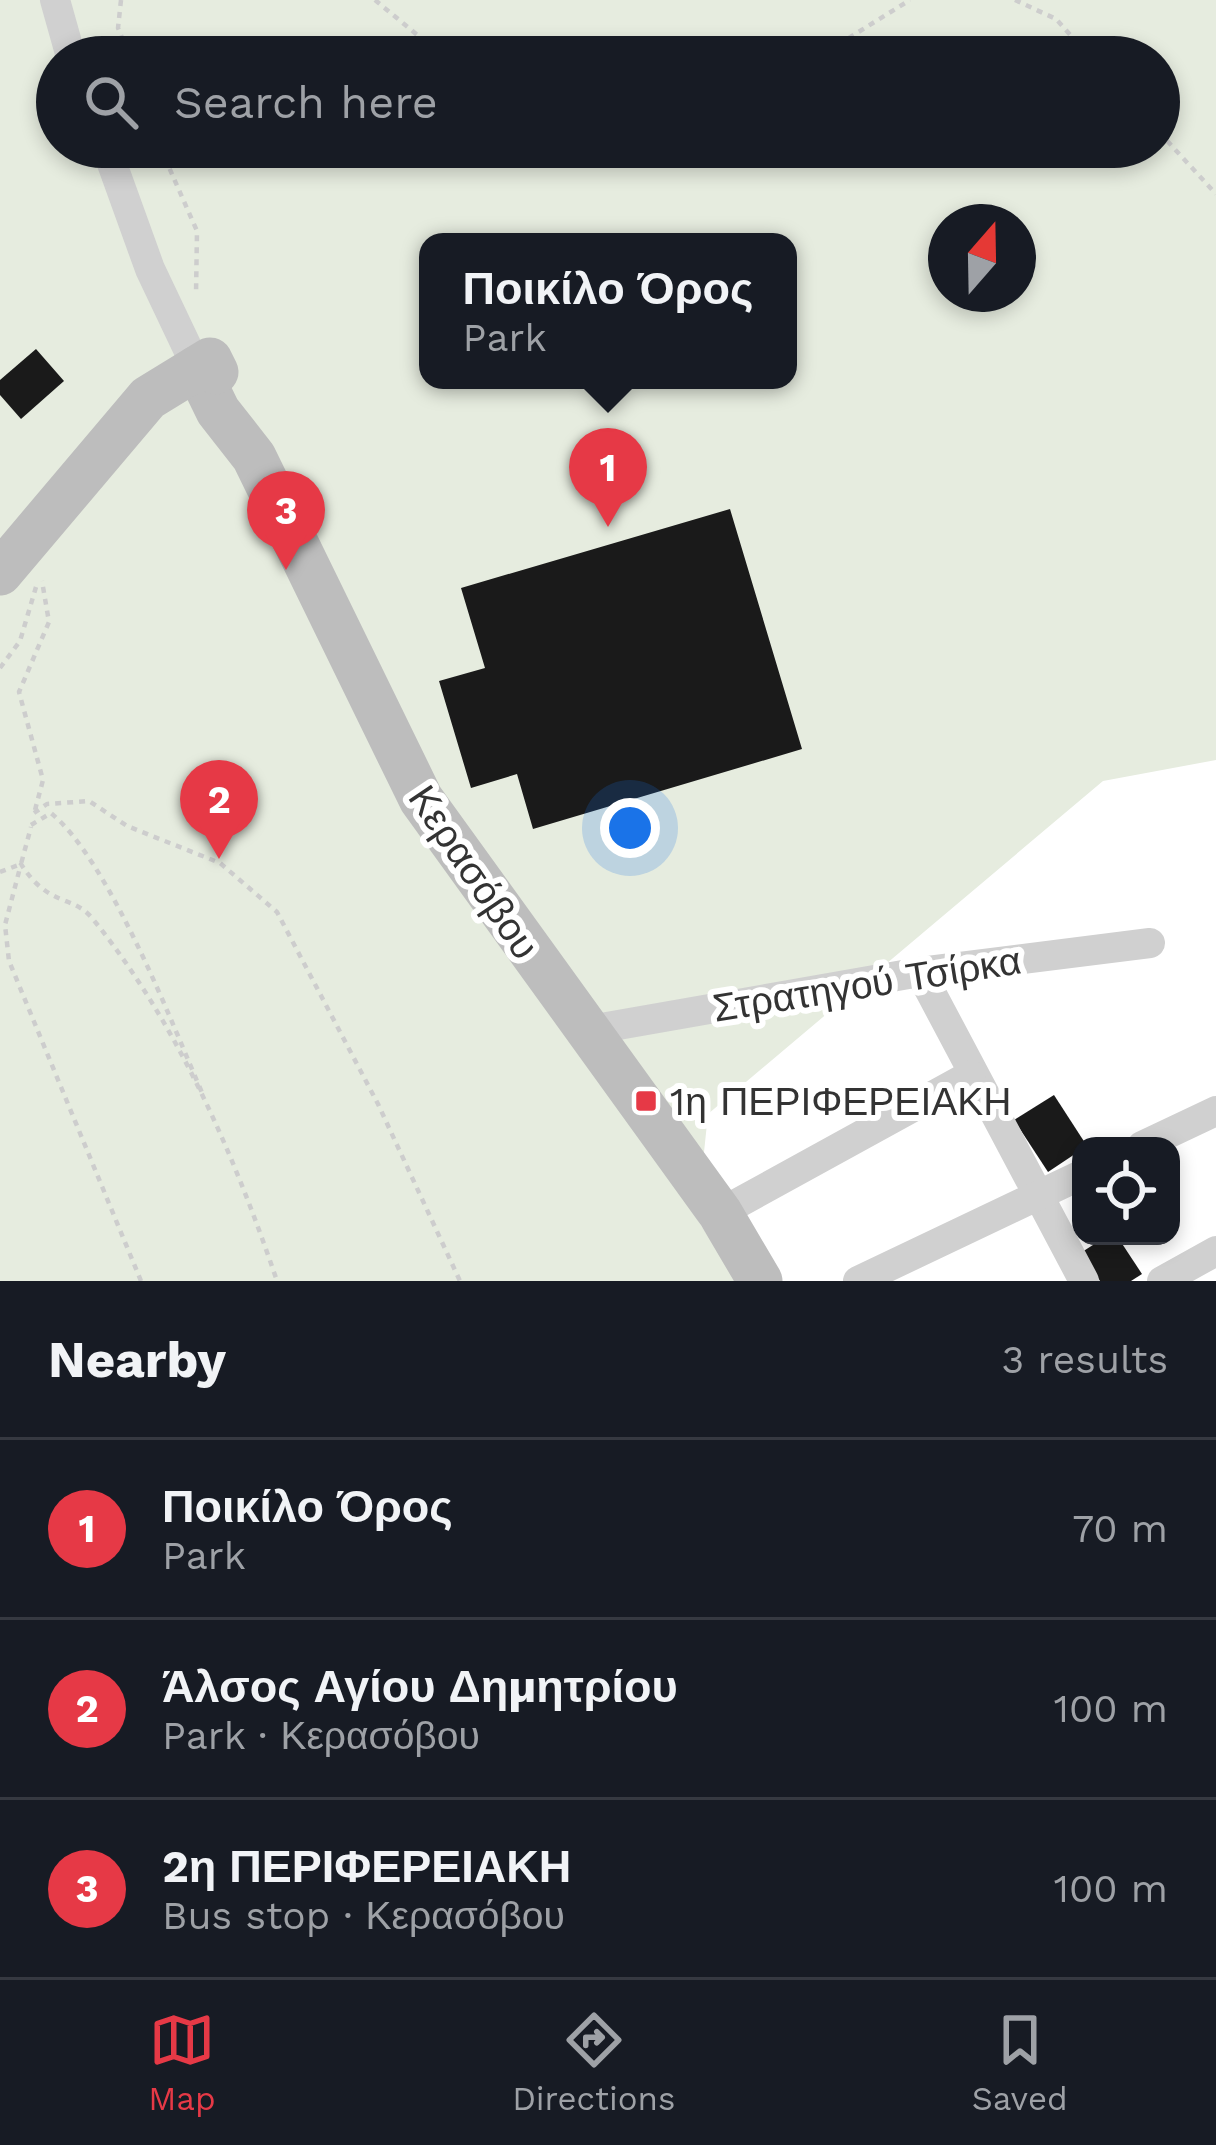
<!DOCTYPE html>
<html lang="en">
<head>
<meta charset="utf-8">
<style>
  :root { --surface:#171b24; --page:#242831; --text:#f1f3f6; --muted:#9ea1a6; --line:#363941; --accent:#e63946 }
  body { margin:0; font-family:"Work Sans",sans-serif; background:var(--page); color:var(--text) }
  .controls { position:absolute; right:36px; bottom:36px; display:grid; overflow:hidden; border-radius:24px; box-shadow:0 6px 18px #0003 }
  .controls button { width:108px; height:108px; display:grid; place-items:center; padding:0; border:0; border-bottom:3px solid var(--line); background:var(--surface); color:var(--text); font:60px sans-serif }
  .compass { position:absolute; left:928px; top:204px; width:108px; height:108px; border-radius:50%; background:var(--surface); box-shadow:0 6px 18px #0003; rotate:20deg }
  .you { position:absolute; left:630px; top:828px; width:42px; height:42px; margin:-30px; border:9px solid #fff; border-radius:50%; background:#1a73e8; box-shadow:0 0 0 18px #1a73e833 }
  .badge { display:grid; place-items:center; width:78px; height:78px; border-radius:50%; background:var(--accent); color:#fff; font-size:39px; font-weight:700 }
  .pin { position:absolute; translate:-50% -99px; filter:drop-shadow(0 3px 6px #0008) }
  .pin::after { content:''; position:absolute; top:63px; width:42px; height:36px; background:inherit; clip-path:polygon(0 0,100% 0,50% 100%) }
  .popup { position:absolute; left:419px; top:233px; width:378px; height:156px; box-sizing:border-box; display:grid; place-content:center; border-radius:24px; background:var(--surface); filter:drop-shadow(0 3px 9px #0005); font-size:39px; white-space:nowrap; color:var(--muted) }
  .popup b { font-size:45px; color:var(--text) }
  .popup::after { content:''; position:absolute; left:50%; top:100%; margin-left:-24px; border:24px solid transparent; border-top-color:var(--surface) }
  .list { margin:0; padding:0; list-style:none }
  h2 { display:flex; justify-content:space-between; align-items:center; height:156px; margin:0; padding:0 48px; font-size:51px }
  h2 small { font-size:39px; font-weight:400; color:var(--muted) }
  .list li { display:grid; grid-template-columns:78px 1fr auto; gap:36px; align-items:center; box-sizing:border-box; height:180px; padding:0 48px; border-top:3px solid var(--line) }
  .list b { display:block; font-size:45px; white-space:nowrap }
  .list p { margin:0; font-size:39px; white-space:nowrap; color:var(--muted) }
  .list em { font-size:39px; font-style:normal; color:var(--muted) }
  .icon { flex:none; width:66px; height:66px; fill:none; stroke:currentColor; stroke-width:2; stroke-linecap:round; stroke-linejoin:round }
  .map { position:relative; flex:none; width:1216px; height:1281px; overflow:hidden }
  .search { position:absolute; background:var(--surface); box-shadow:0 6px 18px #0003; left:36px; right:36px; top:36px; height:132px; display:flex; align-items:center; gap:30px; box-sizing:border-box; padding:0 42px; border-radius:66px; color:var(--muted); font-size:45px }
  .sheet { height:696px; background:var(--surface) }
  nav { display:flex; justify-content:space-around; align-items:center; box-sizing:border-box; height:168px; border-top:3px solid var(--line); background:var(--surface); font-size:33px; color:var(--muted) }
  nav a { display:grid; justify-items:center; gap:6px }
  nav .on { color:var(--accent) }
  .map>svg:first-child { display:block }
</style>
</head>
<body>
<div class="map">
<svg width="1216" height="1281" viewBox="0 0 1216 1281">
  <rect width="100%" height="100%" fill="#fff"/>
  <path fill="#e6ecdf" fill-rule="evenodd" d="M0 0H1216V760L1103 781 708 1114 697 1219 737 1281H0ZM57 57H1159V147H57ZM946 222H1018V294H946ZM428 242H788V380H428Z"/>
  <g fill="#1a1a1a">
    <path d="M36 349 64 381 21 419 0 395V380Z"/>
    <path d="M730 509 802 749 533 829 517 774 471 788 439 681 485 668 461 588Z"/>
    <path d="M1054 1095 1087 1146 1048 1172 1014 1120Z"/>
    <path d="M1107 1236H1117L1142 1274 1131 1281H1100L1082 1252Z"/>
  </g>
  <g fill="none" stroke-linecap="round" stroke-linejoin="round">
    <g stroke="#cdcdcd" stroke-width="4.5" stroke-dasharray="6 6" stroke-linecap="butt">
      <path d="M121 0 118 28 130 57"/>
      <path d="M375 0 444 57"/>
      <path d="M1015 0 1056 19 1090 57"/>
      <path d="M818 57 910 0"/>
      <path d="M1159 132 1216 194"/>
      <path d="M160 147 197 231 196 294"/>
      <path d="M0 668 20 641 36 587"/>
      <path d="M35 810 43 780 19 692 49 622 42 581"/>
      <path d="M34 813 47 804 89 801 127 826 220 863 277 912 378 1104 460 1281"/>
      <path d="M31 825 51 813C110 862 171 1021 203 1095"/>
      <path d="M0 872 21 864 31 827"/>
      <path d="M141 1281 9 961 5 925 21 864C48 907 73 895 92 918 177 1022 234 1154 277 1281"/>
    </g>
    <g stroke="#d0d0d0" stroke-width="30">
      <path d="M55 0 71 57"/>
      <path d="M106 147 150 269 197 368"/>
      <path d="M920 972 1084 1281"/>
      <path d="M584 1031 920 972 1150 943"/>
      <path d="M1142 1146 1216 1111"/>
      <path d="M720 1213 971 1075"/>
      <path d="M858 1281 1081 1175"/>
      <path d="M1162 1281 1216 1251"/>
    </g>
    <g stroke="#bdbdbd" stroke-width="45">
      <path d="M197 368 218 411 254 457 421 799 720 1213 760 1281"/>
      <path d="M0 573 148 398 210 360 216 372"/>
    </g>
  </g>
  <rect fill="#e63946" stroke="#fff" stroke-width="4.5" x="634" y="1089" width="24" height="24" rx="6"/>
  <g text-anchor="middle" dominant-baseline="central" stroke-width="12" stroke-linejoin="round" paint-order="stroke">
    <g font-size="39" fill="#333" stroke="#fff">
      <text transform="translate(474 872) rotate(56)">Κερασόβου</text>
      <text transform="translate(867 984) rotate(-9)">Στρατηγού Τσίρκα</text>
    </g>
    <g font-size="39" fill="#333" stroke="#fff" text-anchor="start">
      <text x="670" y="1101">1η ΠΕΡΙΦΕΡΕΙΑΚΗ</text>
    </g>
  </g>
</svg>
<div class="controls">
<button><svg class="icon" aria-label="locate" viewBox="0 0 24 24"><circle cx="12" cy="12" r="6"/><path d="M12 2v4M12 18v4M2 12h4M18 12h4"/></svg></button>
</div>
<svg class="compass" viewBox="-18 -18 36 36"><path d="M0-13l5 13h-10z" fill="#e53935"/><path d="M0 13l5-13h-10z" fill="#9ea1a6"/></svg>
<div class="you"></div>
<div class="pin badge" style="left:608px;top:527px">1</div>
<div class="popup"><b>Ποικίλο Όρος</b>Park</div>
<div class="pin badge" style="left:219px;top:859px">2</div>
<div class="pin badge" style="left:286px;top:570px">3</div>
<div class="search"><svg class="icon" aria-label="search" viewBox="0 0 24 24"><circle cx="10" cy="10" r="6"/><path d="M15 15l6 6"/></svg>Search here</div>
</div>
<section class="sheet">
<h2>Nearby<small>3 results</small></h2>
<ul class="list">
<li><span class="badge">1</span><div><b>Ποικίλο Όρος</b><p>Park</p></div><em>70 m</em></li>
<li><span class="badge">2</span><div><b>Άλσος Αγίου Δημητρίου</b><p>Park · Κερασόβου</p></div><em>100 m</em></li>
<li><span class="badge">3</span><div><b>2η ΠΕΡΙΦΕΡΕΙΑΚΗ</b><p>Bus stop · Κερασόβου</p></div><em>100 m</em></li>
</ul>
</section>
<nav>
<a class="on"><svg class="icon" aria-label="map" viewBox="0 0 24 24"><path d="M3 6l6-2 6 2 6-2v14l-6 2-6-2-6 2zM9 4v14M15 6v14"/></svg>Map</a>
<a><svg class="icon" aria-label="directions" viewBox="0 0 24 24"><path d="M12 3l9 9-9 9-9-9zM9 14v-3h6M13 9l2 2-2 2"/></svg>Directions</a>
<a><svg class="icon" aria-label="saved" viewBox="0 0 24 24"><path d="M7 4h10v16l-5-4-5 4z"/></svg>Saved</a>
</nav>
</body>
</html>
